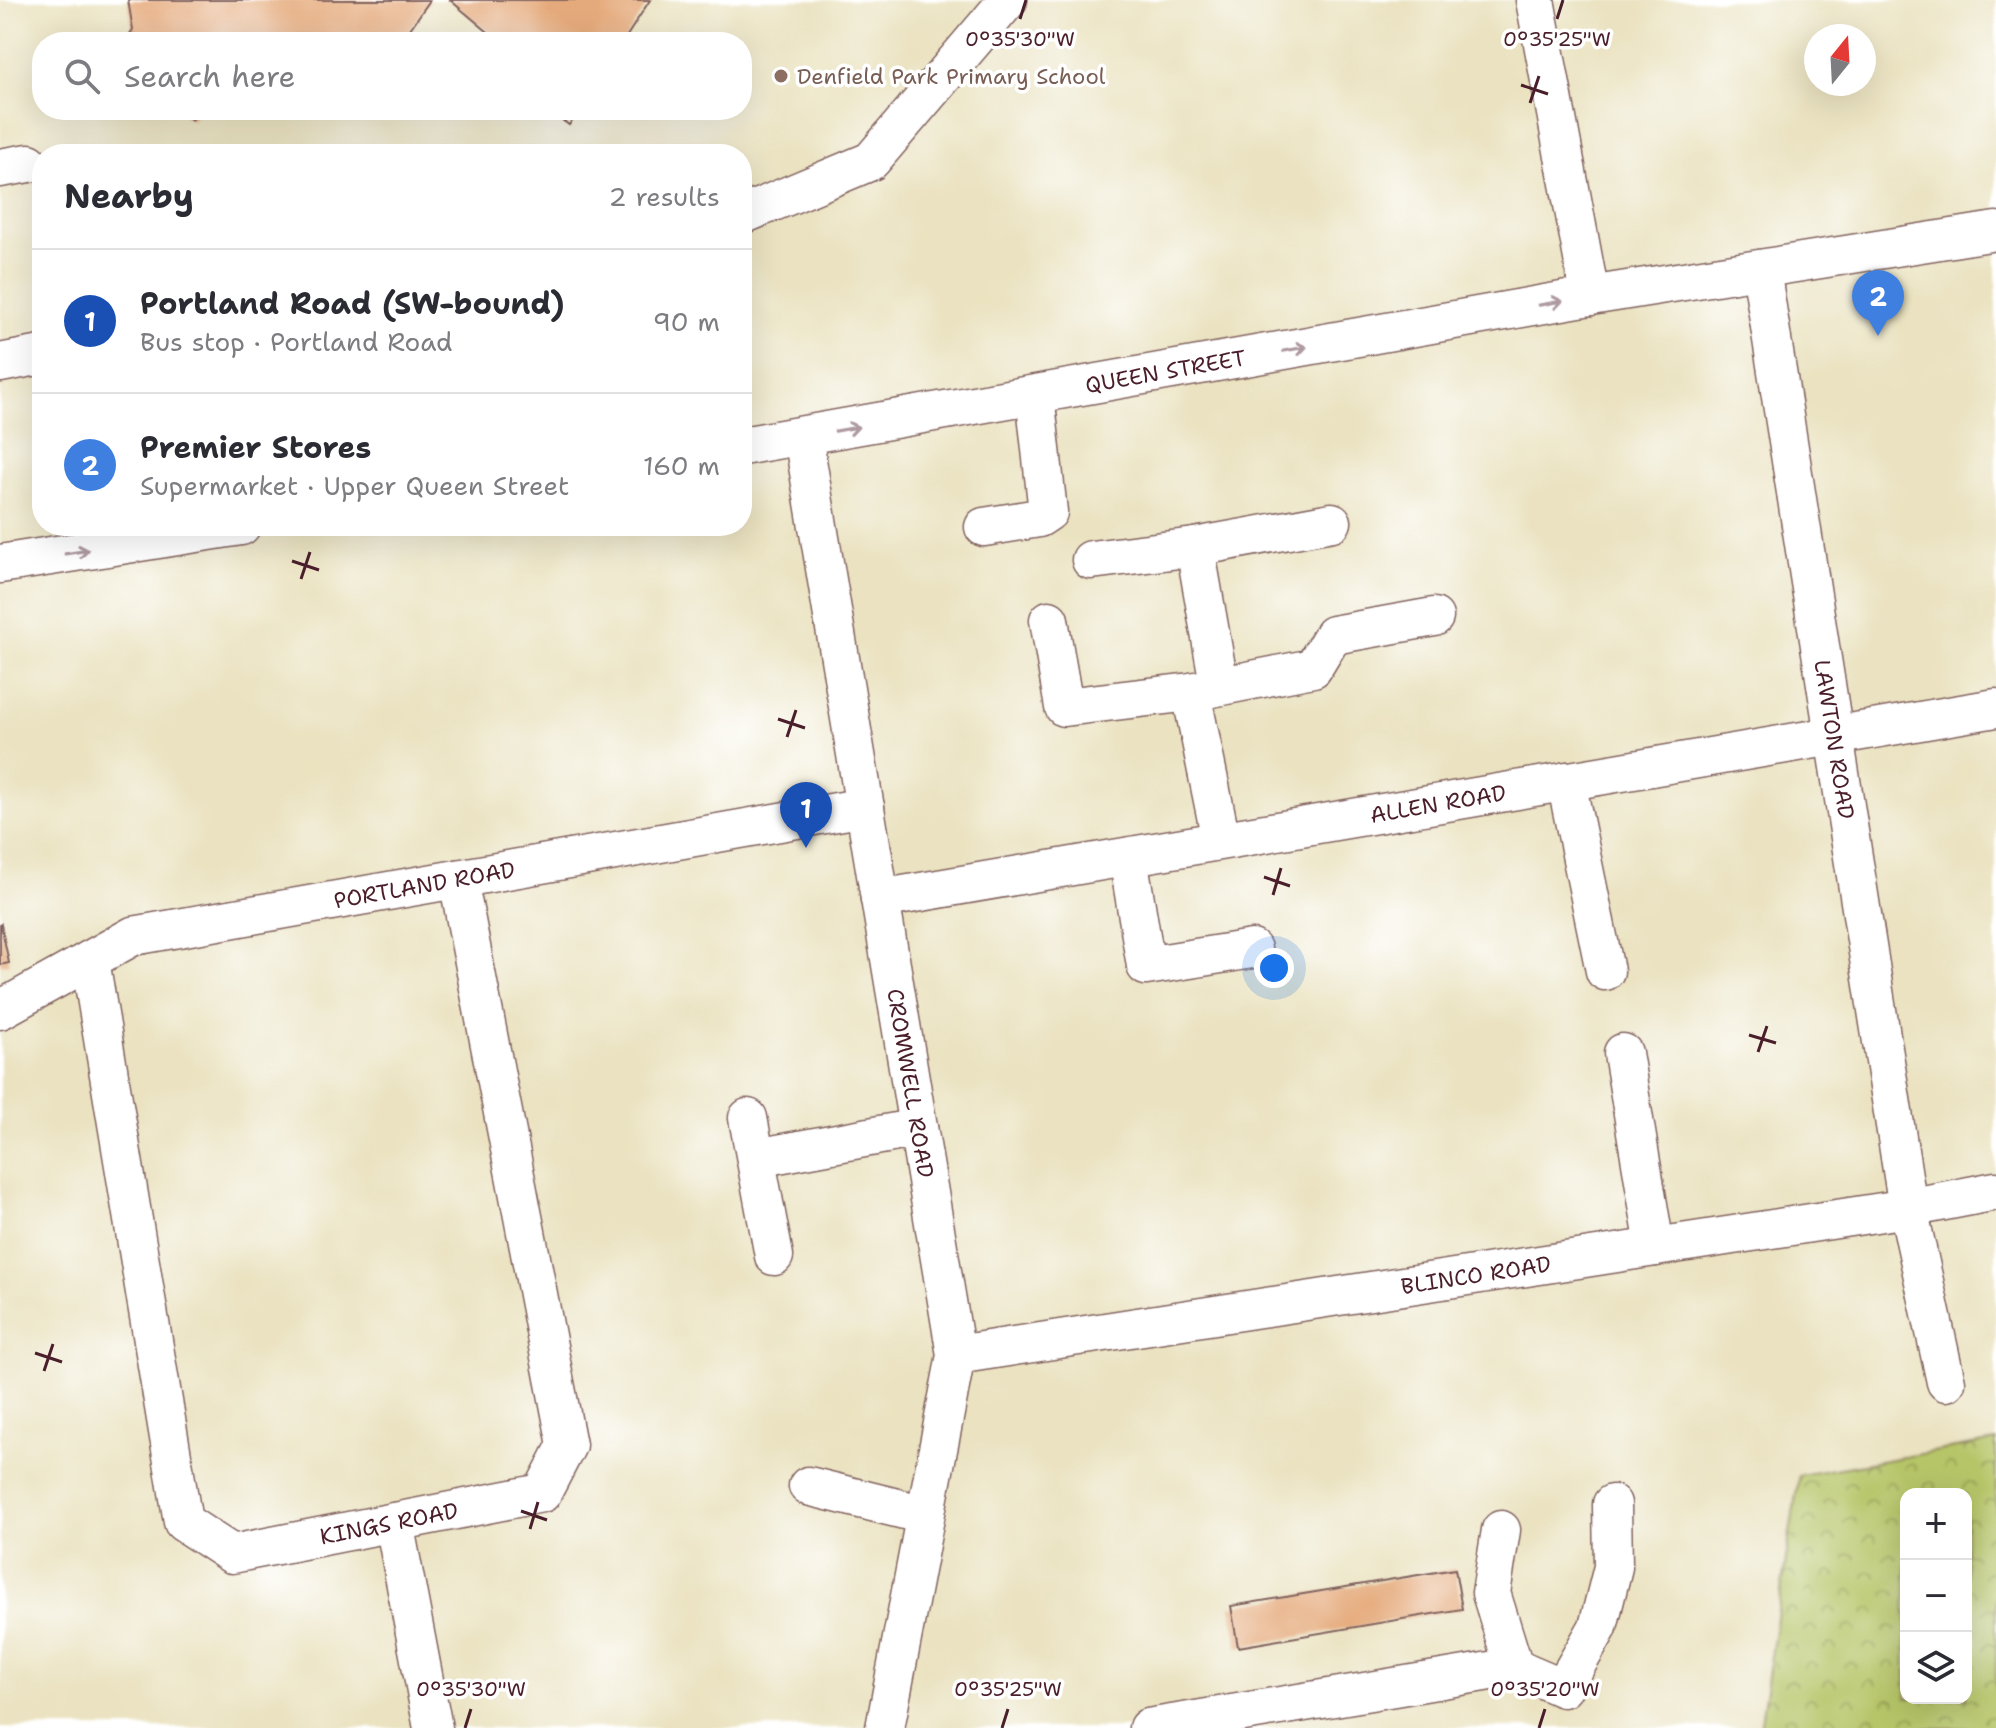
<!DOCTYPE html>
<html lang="en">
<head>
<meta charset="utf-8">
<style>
  :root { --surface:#fff; --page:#f2f2f3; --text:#2b2b33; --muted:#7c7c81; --line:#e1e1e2; --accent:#7c3aed }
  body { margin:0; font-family:"Shantell Sans",sans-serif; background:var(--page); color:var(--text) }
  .controls { position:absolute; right:24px; bottom:24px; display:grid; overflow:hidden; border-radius:16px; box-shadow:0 8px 32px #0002 }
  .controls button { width:72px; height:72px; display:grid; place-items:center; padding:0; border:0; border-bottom:2px solid var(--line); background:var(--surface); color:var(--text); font:40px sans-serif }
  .compass { position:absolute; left:1804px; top:24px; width:72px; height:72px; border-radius:50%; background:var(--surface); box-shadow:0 8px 32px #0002; rotate:18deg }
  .you { position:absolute; left:1274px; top:968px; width:28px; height:28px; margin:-20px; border:6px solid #fff; border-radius:50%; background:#1a73e8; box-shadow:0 0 0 12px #1a73e833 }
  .badge { display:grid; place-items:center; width:52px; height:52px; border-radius:50%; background:var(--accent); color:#fff; font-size:26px; font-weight:700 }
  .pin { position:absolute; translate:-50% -66px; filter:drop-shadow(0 2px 4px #0008) }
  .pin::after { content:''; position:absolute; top:42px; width:28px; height:24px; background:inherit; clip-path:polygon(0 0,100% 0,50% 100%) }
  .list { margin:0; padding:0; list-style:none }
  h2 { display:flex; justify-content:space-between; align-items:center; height:104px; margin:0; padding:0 32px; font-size:34px }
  h2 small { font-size:26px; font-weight:400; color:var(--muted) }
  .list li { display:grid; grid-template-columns:52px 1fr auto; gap:24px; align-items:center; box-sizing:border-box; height:144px; padding:0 32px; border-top:2px solid var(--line) }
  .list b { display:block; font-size:30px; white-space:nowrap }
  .list p { margin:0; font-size:26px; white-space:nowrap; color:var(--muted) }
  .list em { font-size:26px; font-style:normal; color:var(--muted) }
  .icon { flex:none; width:44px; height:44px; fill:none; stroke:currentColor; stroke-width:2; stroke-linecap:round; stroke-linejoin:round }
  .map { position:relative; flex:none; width:1996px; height:1728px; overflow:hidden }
  .search { position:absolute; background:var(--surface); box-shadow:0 8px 32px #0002; left:32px; top:32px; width:720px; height:88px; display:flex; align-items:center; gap:20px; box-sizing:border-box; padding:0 28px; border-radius:32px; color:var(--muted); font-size:30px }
  .panel { position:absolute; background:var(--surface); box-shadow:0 8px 32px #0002; left:32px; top:144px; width:720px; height:392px; border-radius:32px }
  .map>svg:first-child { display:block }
</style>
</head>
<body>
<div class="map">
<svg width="1996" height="1728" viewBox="0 0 1996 1728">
  <defs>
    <pattern id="park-crowns" width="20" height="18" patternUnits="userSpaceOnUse" patternTransform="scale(2)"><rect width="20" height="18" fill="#b6c567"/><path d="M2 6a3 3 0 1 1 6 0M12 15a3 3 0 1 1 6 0" fill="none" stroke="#969f55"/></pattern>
  </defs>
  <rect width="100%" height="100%" fill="#fff"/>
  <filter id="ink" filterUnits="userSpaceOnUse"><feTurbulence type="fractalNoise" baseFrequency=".0125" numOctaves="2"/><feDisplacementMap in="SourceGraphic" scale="16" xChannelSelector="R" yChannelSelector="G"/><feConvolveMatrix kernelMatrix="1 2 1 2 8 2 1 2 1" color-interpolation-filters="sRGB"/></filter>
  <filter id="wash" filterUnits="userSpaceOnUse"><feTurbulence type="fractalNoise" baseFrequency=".006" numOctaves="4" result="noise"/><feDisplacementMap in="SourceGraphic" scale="32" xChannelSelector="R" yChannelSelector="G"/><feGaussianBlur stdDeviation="1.8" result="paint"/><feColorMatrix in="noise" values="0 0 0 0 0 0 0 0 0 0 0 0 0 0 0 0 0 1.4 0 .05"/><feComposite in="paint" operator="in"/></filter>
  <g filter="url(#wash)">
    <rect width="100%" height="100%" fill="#eae2c0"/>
    <path fill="url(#park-crowns)" stroke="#807249" stroke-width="2" fill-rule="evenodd" d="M1996 1441V1728H1760L1799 1475ZM1906 1494H1966V1698H1906Z"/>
    <g id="blocks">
      <g fill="#e5aa7c">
        <path d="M128 0H430L401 42H334L323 35 319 42H125L133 30Z"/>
        <path d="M450 0H650L623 42H500Z"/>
        <path d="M177 110H200L192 120Z"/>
        <path d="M548 110H579L569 125Z"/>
        <path d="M1 924 9 963 0 965V925Z"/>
        <path d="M1455 1569 1462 1609 1238 1647 1231 1606Z"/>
      </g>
    </g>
  </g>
  <g filter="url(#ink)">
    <use href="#blocks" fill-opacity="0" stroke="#82635f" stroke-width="2"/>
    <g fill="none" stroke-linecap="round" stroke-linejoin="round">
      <defs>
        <g id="minor">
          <path d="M1535 0 1590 296"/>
          <path d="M0 168 29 163"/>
          <path d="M742 215 871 161 1008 0"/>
          <path id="s1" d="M1761 269 1908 1208 1946 1382"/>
          <path d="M0 363 42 355"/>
          <path id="s2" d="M803 436 956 1355 885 1728"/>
          <path id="s3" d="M742 446 1590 296 1996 231"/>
          <path d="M984 527 1039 518 1048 512 1035 395"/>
          <path d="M1195 547 1219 684"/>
          <path d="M1091 560 1195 547 1332 522"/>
          <path d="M0 564 241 526"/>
          <path d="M1049 620 1064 707 1191 692 1313 668 1333 635 1434 617"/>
          <path d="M1191 692 1221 840"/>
          <path d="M1566 781 1605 971"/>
          <path d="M1128 857 1146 966 1252 949"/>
          <path id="s4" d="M880 899 1996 708"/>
          <path id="s5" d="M90 960 183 1522 232 1554 542 1493 567 1445 458 879"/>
          <path id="s6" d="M0 1010 133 936 865 807"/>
          <path d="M1623 1053 1655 1247"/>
          <path d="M748 1118 774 1256"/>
          <path d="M756 1158 918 1128"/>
          <path id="s7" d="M956 1355 1908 1208 1996 1191"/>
          <path d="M808 1486 925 1515"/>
          <path d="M394 1522 433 1728"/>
          <path d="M1501 1530 1491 1593 1514 1667"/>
          <path d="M1148 1728 1514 1667 1563 1688 1598 1627 1613 1567 1612 1504"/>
        </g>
      </defs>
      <use href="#minor" stroke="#82635f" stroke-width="41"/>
      <use href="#minor" stroke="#fff" stroke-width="38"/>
    </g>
    <defs><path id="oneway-shaft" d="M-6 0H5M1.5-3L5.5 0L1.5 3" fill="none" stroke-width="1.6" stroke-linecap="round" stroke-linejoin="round" transform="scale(2)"/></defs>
    <g stroke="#ae9aa0">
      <use href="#oneway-shaft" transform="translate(1551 303) rotate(-10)"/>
      <use href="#oneway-shaft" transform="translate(1295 349) rotate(-10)"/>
      <use href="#oneway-shaft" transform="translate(847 429) rotate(-10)"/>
      <use href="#oneway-shaft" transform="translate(77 552) rotate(-9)"/>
    </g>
  </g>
  <path fill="none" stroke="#4a1f2b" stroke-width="3" d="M1020 19 1026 0M1557 19 1563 0M1521 85 1548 94M1530 103 1539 76M292 561 319 570M301 579 310 552M778 719 805 728M787 737 796 710M1264 877 1290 886M1273 895 1281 868M1749 1035 1776 1043M1758 1052 1767 1026M35 1353 62 1362M44 1371 53 1344M521 1511 547 1520M530 1529 538 1502M465 1728 471 1709M1002 1728 1008 1709M1539 1728 1545 1709"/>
  <circle fill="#8d6e63" stroke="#fff" stroke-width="3" cx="781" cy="76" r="8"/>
  <g text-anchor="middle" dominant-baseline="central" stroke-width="7" stroke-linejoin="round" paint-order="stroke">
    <g font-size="22" fill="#785e54" stroke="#fff" text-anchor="start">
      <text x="797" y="76">Denfield Park Primary School</text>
    </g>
    <g font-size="22" fill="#4a1f2b" stroke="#fff">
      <text stroke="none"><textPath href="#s3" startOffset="430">QUEEN STREET</textPath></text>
      <text stroke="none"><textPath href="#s1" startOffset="476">LAWTON ROAD</textPath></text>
      <text stroke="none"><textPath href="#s4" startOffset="566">ALLEN ROAD</textPath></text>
      <text stroke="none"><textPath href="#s6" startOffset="448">PORTLAND ROAD</textPath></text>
      <text stroke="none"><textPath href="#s2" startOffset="656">CROMWELL ROAD</textPath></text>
      <text stroke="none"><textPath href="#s7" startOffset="526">BLINCO ROAD</textPath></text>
      <text stroke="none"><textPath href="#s5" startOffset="788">KINGS ROAD</textPath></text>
    </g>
  </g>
  <g font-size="20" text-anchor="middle" fill="#4a1f2b" stroke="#fff" stroke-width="7" stroke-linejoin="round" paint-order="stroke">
    <text x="1020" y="46">0°35'30"W</text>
    <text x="1557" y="46">0°35'25"W</text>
    <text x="471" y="1696">0°35'30"W</text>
    <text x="1008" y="1696">0°35'25"W</text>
    <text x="1545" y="1696">0°35'20"W</text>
  </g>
</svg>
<div class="controls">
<button>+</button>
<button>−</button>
<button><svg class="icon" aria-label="layers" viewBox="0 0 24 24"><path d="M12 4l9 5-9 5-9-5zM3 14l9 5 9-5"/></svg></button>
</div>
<svg class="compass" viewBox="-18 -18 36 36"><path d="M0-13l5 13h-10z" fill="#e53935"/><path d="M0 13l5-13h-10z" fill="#7c7c81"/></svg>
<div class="you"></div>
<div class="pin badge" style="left:806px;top:848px;background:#1a4fb4">1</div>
<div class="pin badge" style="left:1878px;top:336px;background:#3f7fe0">2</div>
<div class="search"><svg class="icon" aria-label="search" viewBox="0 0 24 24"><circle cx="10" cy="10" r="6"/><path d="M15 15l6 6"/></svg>Search here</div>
<section class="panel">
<h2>Nearby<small>2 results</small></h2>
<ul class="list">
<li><span class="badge" style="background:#1a4fb4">1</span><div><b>Portland Road (SW-bound)</b><p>Bus stop · Portland Road</p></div><em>90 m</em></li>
<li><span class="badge" style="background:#3f7fe0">2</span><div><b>Premier Stores</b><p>Supermarket · Upper Queen Street</p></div><em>160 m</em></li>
</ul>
</section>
</div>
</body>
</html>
